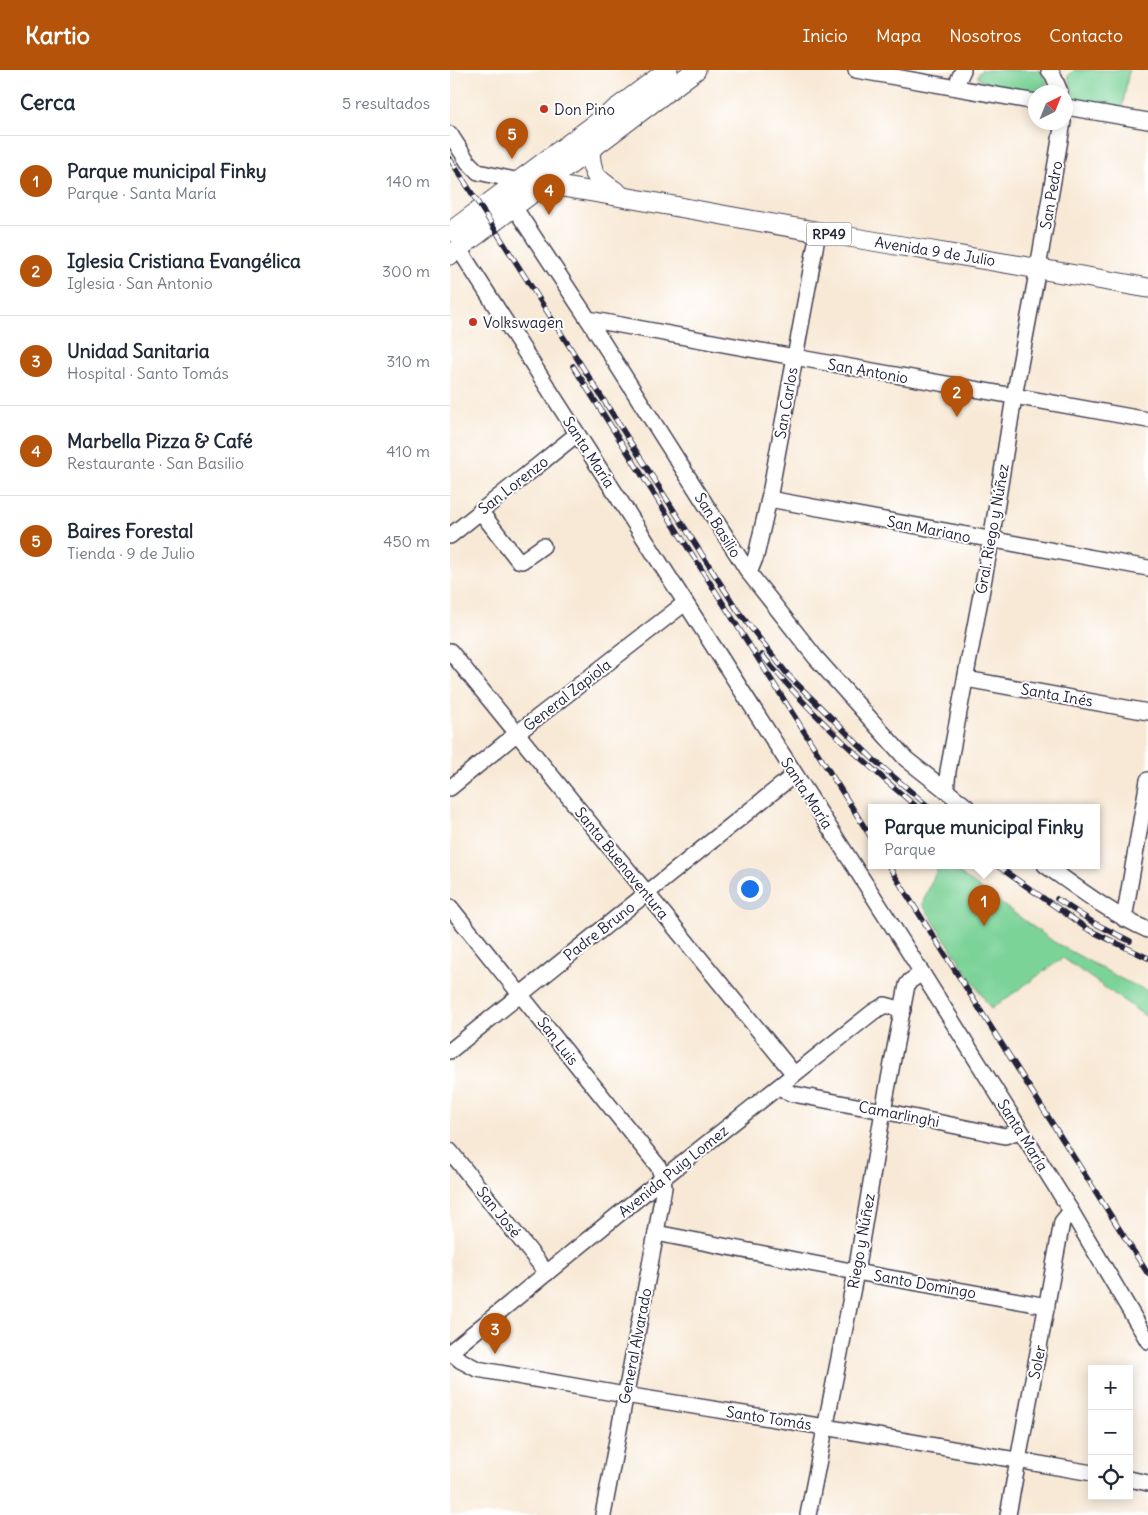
<!DOCTYPE html>
<html lang="es">
<head>
<meta charset="utf-8">
<style>
  :root { --surface:#fff; --page:#f6f6f7; --text:#1f2937; --muted:#747a83; --line:#e0e1e3; --accent:#b45309 }
  body { margin:0; font-family:Delius,sans-serif; background:var(--page); color:var(--text) }
  .controls { position:absolute; right:15px; bottom:15px; display:grid; overflow:hidden; border-radius:0px; box-shadow:0 2px 12px #0003 }
  .controls button { width:45px; height:45px; display:grid; place-items:center; padding:0; border:0; border-bottom:1px solid var(--line); background:var(--surface); color:var(--text); font:25px sans-serif }
  .compass { position:absolute; left:578px; top:15px; width:45px; height:45px; border-radius:50%; background:var(--surface); box-shadow:0 2px 12px #0003; rotate:43deg }
  .you { position:absolute; left:299px; top:818px; width:18px; height:18px; margin:-12px; border:4px solid #fff; border-radius:50%; background:#1a73e8; box-shadow:0 0 0 8px #1a73e833 }
  .badge { display:grid; place-items:center; width:32px; height:32px; border-radius:50%; background:var(--accent); color:#fff; font-size:16px; font-weight:700 }
  .pin { position:absolute; translate:-50% -41px; filter:drop-shadow(0 1px 2px #0008) }
  .pin::after { content:''; position:absolute; top:26px; width:18px; height:15px; background:inherit; clip-path:polygon(0 0,100% 0,50% 100%) }
  .popup { position:absolute; left:418px; top:734px; width:232px; height:65px; box-sizing:border-box; display:grid; place-content:center; border-radius:0px; background:var(--surface); filter:drop-shadow(0 1px 4px #0005); font-size:16px; white-space:nowrap; color:var(--muted) }
  .popup b { font-size:19px; color:var(--text) }
  .popup::after { content:''; position:absolute; left:50%; top:100%; margin-left:-10px; border:10px solid transparent; border-top-color:var(--surface) }
  .list { margin:0; padding:0; list-style:none }
  h2 { display:flex; justify-content:space-between; align-items:center; height:65px; margin:0; padding:0 20px; font-size:21px }
  h2 small { font-size:16px; font-weight:400; color:var(--muted) }
  .list li { display:grid; grid-template-columns:32px 1fr auto; gap:15px; align-items:center; box-sizing:border-box; height:90px; padding:0 20px; border-top:1px solid var(--line) }
  .list b { display:block; font-size:19px; white-space:nowrap }
  .list p { margin:0; font-size:16px; white-space:nowrap; color:var(--muted) }
  .list em { font-size:16px; font-style:normal; color:var(--muted) }
  .icon { flex:none; width:28px; height:28px; fill:none; stroke:currentColor; stroke-width:2; stroke-linecap:round; stroke-linejoin:round }
  .map { position:relative; flex:none; width:698px; height:1445px; overflow:hidden }
  header { display:flex; align-items:center; gap:30px; box-sizing:border-box; height:70px; padding:0 25px; background:var(--accent); color:#fff }
  header strong { font-size:24px }
  nav { display:flex; gap:28px; margin-inline-start:auto; font-size:18px }
  main { display:flex }
  aside { flex:1; background:var(--surface) }
  .map>svg:first-child { display:block }
</style>
</head>
<body>
<header>
<strong>Kartio</strong>
<nav><a>Inicio</a><a>Mapa</a><a>Nosotros</a><a>Contacto</a></nav>
</header>
<main>
<aside>
<h2>Cerca<small>5 resultados</small></h2>
<ul class="list">
<li><span class="badge">1</span><div><b>Parque municipal Finky</b><p>Parque · Santa María</p></div><em>140 m</em></li>
<li><span class="badge">2</span><div><b>Iglesia Cristiana Evangélica</b><p>Iglesia · San Antonio</p></div><em>300 m</em></li>
<li><span class="badge">3</span><div><b>Unidad Sanitaria</b><p>Hospital · Santo Tomás</p></div><em>310 m</em></li>
<li><span class="badge">4</span><div><b>Marbella Pizza &amp; Café</b><p>Restaurante · San Basilio</p></div><em>410 m</em></li>
<li><span class="badge">5</span><div><b>Baires Forestal</b><p>Tienda · 9 de Julio</p></div><em>450 m</em></li>
</ul>
</aside>
<div class="map">
<svg width="698" height="1445" viewBox="0 0 698 1445">
  <rect width="100%" height="100%" fill="#fff"/>
  <filter id="ink" filterUnits="userSpaceOnUse"><feTurbulence type="fractalNoise" baseFrequency=".02" numOctaves="2"/><feDisplacementMap in="SourceGraphic" scale="10" xChannelSelector="R" yChannelSelector="G"/><feConvolveMatrix kernelMatrix="1 2 1 2 8 2 1 2 1" color-interpolation-filters="sRGB"/></filter>
  <filter id="wash" filterUnits="userSpaceOnUse"><feTurbulence type="fractalNoise" baseFrequency=".0096" numOctaves="4" result="noise"/><feDisplacementMap in="SourceGraphic" scale="20" xChannelSelector="R" yChannelSelector="G"/><feGaussianBlur stdDeviation="1.12" result="paint"/><feColorMatrix in="noise" values="0 0 0 0 0 0 0 0 0 0 0 0 0 0 0 0 0 1.4 0 .05"/><feComposite in="paint" operator="in"/></filter>
  <g filter="url(#wash)">
    <rect width="100%" height="100%" fill="#f8e9d6"/>
    <g fill="#7cd398" stroke="#4f7a6a">
      <path d="M531 0H589C594 7 600 13 595 21L590 22 533 13 527 6Z"/>
      <path d="M624 0H679L672 39 630 34 624 30 618 6Z"/>
      <path d="M489 795H498L604 872 675 911 698 921V948L613 888 541 939 472 834Z"/>
    </g>
  </g>
  <g filter="url(#ink)">
    <g fill="none" stroke-linecap="round" stroke-linejoin="round">
      <defs>
        <g id="minor">
          <path d="M406 0 586 32"/>
          <path d="M599 0 603 5 610 22"/>
          <path d="M505 17 513 0"/>
          <path d="M616 37 698 51"/>
          <path d="M0 64 18 92 28 102 69 111"/>
          <path d="M64 137 138 249 299 503 366 588 456 689 517 737"/>
          <path d="M9 179 452 871 621 1141 698 1271"/>
          <path d="M138 249 344 287 698 350"/>
          <path d="M319 429 698 498"/>
          <path d="M30 441 68 490 72 491 93 476"/>
          <path d="M0 466 127 364"/>
          <path d="M299 503 306 486 319 429 368 162"/>
          <path d="M0 581 344 1004"/>
          <path d="M516 609 698 642"/>
          <path d="M0 718 66 664 235 533"/>
          <path d="M496 721 498 701 541 471 564 327 588 198 613 52"/>
          <path d="M595 795C628 818 661 844 698 860"/>
          <path d="M0 837 208 1096 213 1108 214 1117 206 1163 153 1445"/>
          <path d="M674 849 698 710"/>
          <path d="M0 981 344 705"/>
          <path d="M330 1016 336 1021 343 1024 433 1041 555 1066 570 1061"/>
          <path d="M0 1081 97 1203"/>
          <path d="M206 1163 406 1202 597 1236"/>
          <path d="M0 1282 10 1290 27 1299 175 1325 375 1357 642 1403"/>
          <path d="M0 1282 213 1108 423 942 435 935 453 940"/>
          <path d="M679 1409 698 1413"/>
          <path d="M358 1445 406 1202 433 1041 457 915 460 911 472 903"/>
          <path d="M558 1445 612 1152 621 1141"/>
        </g>
        <g id="major">
          <path d="M140 80C141 106 147 109 168 123"/>
          <path d="M94 114C187 128 278 147 370 162 479 181 589 198 698 218"/>
          <path d="M0 162 218 0"/>
          <path d="M0 185 246 0"/>
        </g>
      </defs>
      <use href="#minor" stroke="#424052" stroke-width="18"/>
      <use href="#major" stroke="#424052" stroke-width="21"/>
      <use href="#minor" stroke="#fff" stroke-width="15"/>
      <use href="#major" stroke="#fff" stroke-width="19"/>
      <defs>
        <g id="rail">
          <path d="M0 89 288 541 338 605 423 689 479 737"/>
          <path d="M123 296 422 769"/>
          <path d="M312 585C358 641 411 691 467 737"/>
          <path d="M438 795 698 1204"/>
          <path d="M546 795 639 860 698 888"/>
          <path d="M607 829 644 853 680 871"/>
        </g>
      </defs>
      <use href="#rail" stroke="#22223b" stroke-width="5.5"/>
      <use href="#rail" stroke="#fff" stroke-width="4" stroke-dasharray="11" stroke-linecap="butt"/>
    </g>
  </g>
  <g fill="#c8321e" stroke="#fff" stroke-width="2">
    <circle cx="94" cy="39" r="5"/>
    <circle cx="23" cy="252" r="5"/>
  </g>
  <g text-anchor="middle" dominant-baseline="central" stroke-width="4" stroke-linejoin="round" paint-order="stroke">
    <rect fill="#fff" stroke="#646476" stroke-width="1" x="356.5" y="152.5" width="45" height="23" rx="4"/>
    <g font-size="14" font-weight="bold" fill="#22223b">
      <text x="379" y="164">RP49</text>
    </g>
    <g font-size="15" fill="#22223b" stroke="#fff" text-anchor="start">
      <text x="104" y="39">Don Pino</text>
      <text x="33" y="252">Volkswagen</text>
    </g>
    <g font-size="15" fill="#22223b" stroke="#fff">
      <text transform="translate(601 125) rotate(-80)">San Pedro</text>
      <text transform="translate(485 181) rotate(9)">Avenida 9 de Julio</text>
      <text transform="translate(418 301) rotate(10)">San Antonio</text>
      <text transform="translate(336 333) rotate(-80)">San Carlos</text>
      <text transform="translate(139 382) rotate(57)">Santa María</text>
      <text transform="translate(63 415) rotate(-38)">San Lorenzo</text>
      <text transform="translate(268 455) rotate(58)">San Basilio</text>
      <text transform="translate(479 459) rotate(11)">San Mariano</text>
      <text transform="translate(542 459) rotate(-80)">Gral. Riego y Núñez</text>
      <text transform="translate(117 625) rotate(-38)">General Zapiola</text>
      <text transform="translate(607 625) rotate(10)">Santa Inés</text>
      <text transform="translate(357 723) rotate(57)">Santa María</text>
      <text transform="translate(172 793) rotate(51)">Santa Buenaventura</text>
      <text transform="translate(149 861) rotate(-38)">Padre Bruno</text>
      <text transform="translate(108 971) rotate(52)">San Luis</text>
      <text transform="translate(449 1044) rotate(11)">Camarlinghi</text>
      <text transform="translate(573 1065) rotate(58)">Santa María</text>
      <text transform="translate(223 1101) rotate(-39)">Avenida Puig Lomez</text>
      <text transform="translate(49 1142) rotate(51)">San José</text>
      <text transform="translate(411 1171) rotate(-80)">Riego y Núñez</text>
      <text transform="translate(475 1214) rotate(10)">Santo Domingo</text>
      <text transform="translate(185 1276) rotate(-79)">General Alvarado</text>
      <text transform="translate(587 1292) rotate(-79)">Soler</text>
      <text transform="translate(319 1348) rotate(9)">Santo Tomás</text>
    </g>
  </g>
</svg>
<div class="controls">
<button>+</button>
<button>−</button>
<button><svg class="icon" aria-label="locate" viewBox="0 0 24 24"><circle cx="12" cy="12" r="6"/><path d="M12 2v4M12 18v4M2 12h4M18 12h4"/></svg></button>
</div>
<svg class="compass" viewBox="-18 -18 36 36"><path d="M0-13l5 13h-10z" fill="#e53935"/><path d="M0 13l5-13h-10z" fill="#747a83"/></svg>
<div class="you"></div>
<div class="pin badge" style="left:534px;top:856px">1</div>
<div class="popup"><b>Parque municipal Finky</b>Parque</div>
<div class="pin badge" style="left:507px;top:347px">2</div>
<div class="pin badge" style="left:45px;top:1284px">3</div>
<div class="pin badge" style="left:99px;top:145px">4</div>
<div class="pin badge" style="left:62px;top:89px">5</div>
</div>
</main>
</body>
</html>
